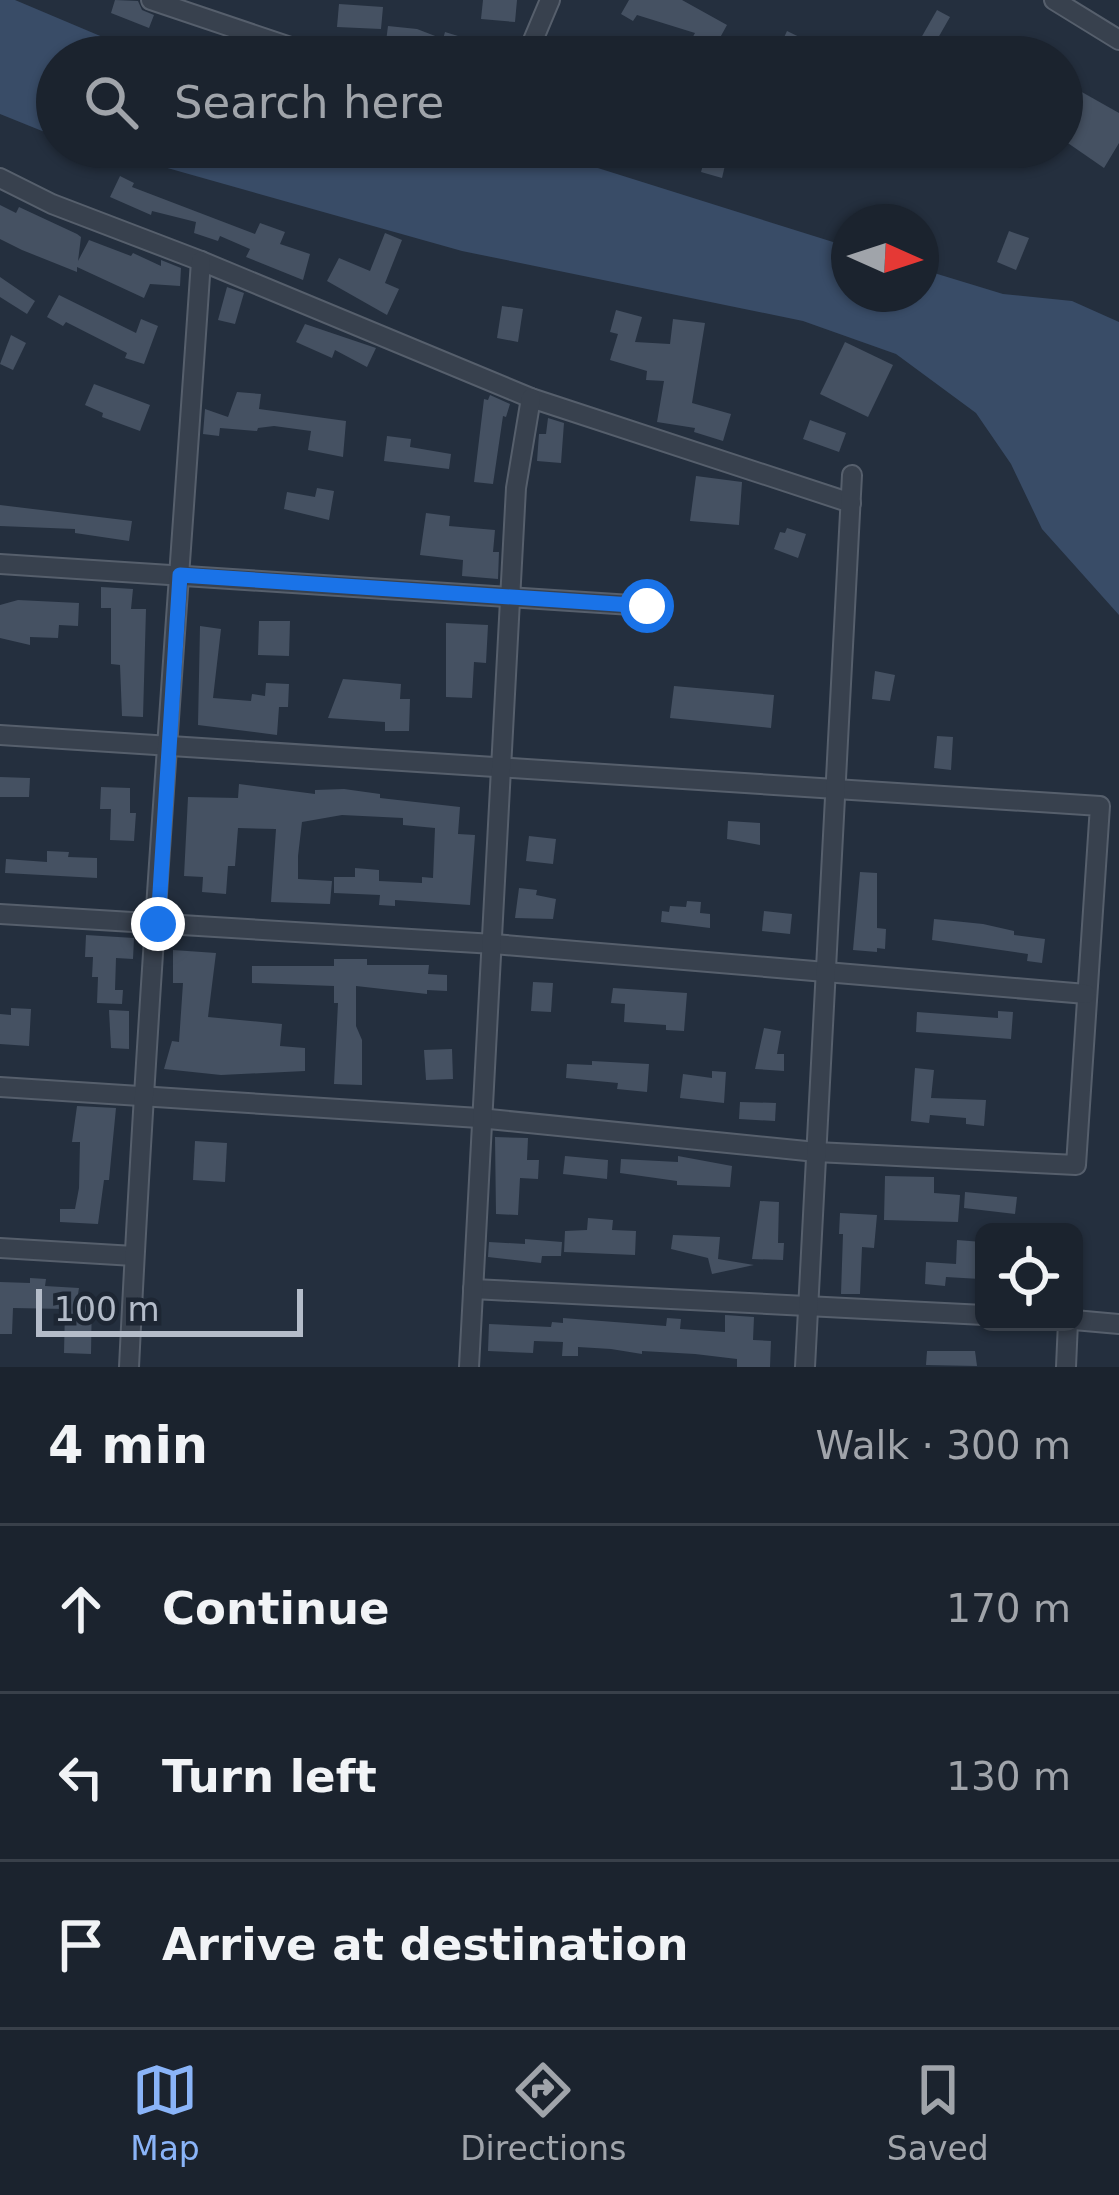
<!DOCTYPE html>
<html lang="en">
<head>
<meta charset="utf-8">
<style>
  :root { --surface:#1b232e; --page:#282f3a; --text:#f1f3f6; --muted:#a0a4aa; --line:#39404a; --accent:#8ab4f8 }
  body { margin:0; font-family:"DejaVu Sans",sans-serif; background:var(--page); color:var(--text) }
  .controls { position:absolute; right:36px; bottom:36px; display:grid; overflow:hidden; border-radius:18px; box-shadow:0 3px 9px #0004 }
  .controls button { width:108px; height:108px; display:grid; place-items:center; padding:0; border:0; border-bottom:3px solid var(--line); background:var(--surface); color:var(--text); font:60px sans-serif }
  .compass { position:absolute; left:831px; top:204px; width:108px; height:108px; border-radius:50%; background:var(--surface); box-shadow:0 3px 9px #0004; rotate:93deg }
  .scale { position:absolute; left:36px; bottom:30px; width:267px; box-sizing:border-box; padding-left:12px; border:6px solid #b4bcc9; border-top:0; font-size:33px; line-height:42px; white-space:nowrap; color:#b4bcc9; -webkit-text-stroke:9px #1d2633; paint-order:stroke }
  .stop { position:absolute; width:36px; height:36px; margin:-27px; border:9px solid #1a73e8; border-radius:50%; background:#fff }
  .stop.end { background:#1a73e8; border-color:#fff; box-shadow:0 3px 12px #0008 }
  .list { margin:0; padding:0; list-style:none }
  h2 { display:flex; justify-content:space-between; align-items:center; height:156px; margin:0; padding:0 48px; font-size:51px }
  h2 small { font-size:39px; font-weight:400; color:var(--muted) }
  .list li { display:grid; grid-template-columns:78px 1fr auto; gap:36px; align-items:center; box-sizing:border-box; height:168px; padding:0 48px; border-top:3px solid var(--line) }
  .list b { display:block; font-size:45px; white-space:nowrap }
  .list em { font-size:39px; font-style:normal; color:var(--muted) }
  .icon { flex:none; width:66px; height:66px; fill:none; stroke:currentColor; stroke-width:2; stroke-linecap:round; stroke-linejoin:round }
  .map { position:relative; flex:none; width:1119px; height:1367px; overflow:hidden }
  .search { position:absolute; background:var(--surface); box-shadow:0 3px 9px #0004; left:36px; right:36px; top:36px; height:132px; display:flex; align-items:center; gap:30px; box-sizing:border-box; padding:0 42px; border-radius:66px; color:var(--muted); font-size:45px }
  .sheet { height:660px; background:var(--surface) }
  nav { display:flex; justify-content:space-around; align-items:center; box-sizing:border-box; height:168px; border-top:3px solid var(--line); background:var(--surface); font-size:33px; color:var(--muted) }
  nav a { display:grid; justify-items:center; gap:6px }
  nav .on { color:var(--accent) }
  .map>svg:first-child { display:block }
</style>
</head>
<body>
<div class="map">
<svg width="1119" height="1367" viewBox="0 0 1119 1367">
  <rect width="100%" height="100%" fill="#242f3e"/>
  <g fill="#394c67">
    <path d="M0 0H15L150 57H57V137L0 114Z"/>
    <path d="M93 147H531L849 247V294H921V269L1003 294 1072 301 1119 322V615L1042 529 1011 464 976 413 896 354 803 321 462 251Z"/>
  </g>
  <g fill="#455162">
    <path d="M115 0 138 1 142 10 154 15 149 28 111 13Z"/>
    <path d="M483 0H517L515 22 481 19Z"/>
    <path d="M629 0H682L727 25 711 54 690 42 695 33 637 15 633 21 621 14Z"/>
    <path d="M339 4 383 7 381 29 337 27Z"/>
    <path d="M937 10 950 17 934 45 921 38Z"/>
    <path d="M388 26 417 29 443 39 445 32 458 36 452 57 405 45 404 57H384Z"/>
    <path d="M787 31 818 46 813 57H775Z"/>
    <path d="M1080 91 1119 113V143L1104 168 1062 139V122Z"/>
    <path d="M707 151 727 157 722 178 701 172Z"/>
    <path d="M120 176 134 183 132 187 255 234 260 223 285 232 280 244 310 254 303 280 246 257 250 249 220 236 218 241 194 233 196 222 152 211 151 215 110 197Z"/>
    <path d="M0 205 16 213 19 207 77 234 81 237 78 261 89 240 131 256 133 253 161 266V260L181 268 180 286 150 284 144 298 77 267V272L22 250 0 239Z"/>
    <path d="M1009 231 1029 238 1016 270 997 262Z"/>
    <path d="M385 233 402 240 385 283 399 289 387 315 327 281 339 258 370 271Z"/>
    <path d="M0 277 35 301 27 314 0 297Z"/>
    <path d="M227 287 244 293 235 324 218 320Z"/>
    <path d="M59 295 136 333 141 319 158 326 144 364 125 358 127 353 66 322 63 326 47 317Z"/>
    <path d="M502 306 523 309 518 342 497 338Z"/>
    <path d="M616 310 642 317 635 342 670 344 673 319 705 323 692 403 731 414 723 441 694 432 695 428 657 422 664 381 646 380 647 371 610 360 618 334 610 332Z"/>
    <path d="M305 324 376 348 367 367 335 350 332 358 296 342Z"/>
    <path d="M11 335 26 343 13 370 0 364Z"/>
    <path d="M845 342 893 365 868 417 820 394Z"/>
    <path d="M94 384 150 405 140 431 102 417 103 413 85 405Z"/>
    <path d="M237 392 261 394 259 409 346 421 343 457 308 450 311 431 274 426 258 428 257 431 220 428 219 436 203 434 205 409 228 417Z"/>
    <path d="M490 395 510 404 506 417 503 416 493 484 474 482 484 399 488 400Z"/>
    <path d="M548 418 564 423 561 463 537 461 539 434H546Z"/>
    <path d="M810 420 846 433 839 452 803 439Z"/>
    <path d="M387 436 411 439 410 447 451 454 449 469 384 461Z"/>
    <path d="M696 476 742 482 739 525 690 521Z"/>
    <path d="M317 488 334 491 329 520 284 509 287 492 315 497Z"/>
    <path d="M0 505 132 521 129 541 75 533V529L0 526Z"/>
    <path d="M426 513 450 516 449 526 495 530 493 552H499L498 579 462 576 463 560 420 555Z"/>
    <path d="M787 528 806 534 798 558 774 549 780 532 785 533Z"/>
    <path d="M101 587 133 589 131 609H146L143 717 122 716 120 665 111 664V608H101Z"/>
    <path d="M18 600 79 603 78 626 59 625 58 638 30 637V645L0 638V605Z"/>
    <path d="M259 621H290L289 656 258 655Z"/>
    <path d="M446 623 488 625 486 663 474 662 472 698 446 697Z"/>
    <path d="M200 626 221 629 213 698 251 701 252 694 265 696 266 683 289 684 288 707H279L277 735 198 725Z"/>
    <path d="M875 671 895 675 890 701 872 699Z"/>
    <path d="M343 679 401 684 400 699H410L409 731H385V722L328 718Z"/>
    <path d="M674 686 774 695 771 728 670 718Z"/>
    <path d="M937 736 953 737 951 770 934 768Z"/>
    <path d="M0 777 30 778 29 797H0Z"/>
    <path d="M239 784 315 794V790L344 789 380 794V798L460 807 458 834 475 835 470 905 395 900V906L379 905 380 895 334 893V877H355V868L379 870V881L422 883V877L433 878 435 828 403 825V818L342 815 302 822 298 856V879L332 881 330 904 271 902 276 829 238 828 235 866H228L226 894 202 892 203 877 184 876 188 797 238 798Z"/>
    <path d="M101 787 130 788V813H136L134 841 110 840 111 809H100Z"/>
    <path d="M728 821 760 823V845L727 839Z"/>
    <path d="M529 836 556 839 553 864 526 861Z"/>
    <path d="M47 851 69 852 68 857 97 858V878L5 873 6 859 47 862Z"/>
    <path d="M860 872 877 873V928L886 929 885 949 877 948V952L853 950Z"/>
    <path d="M519 888 537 890 536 895 556 899 553 919 515 918Z"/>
    <path d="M687 901 701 902 700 913 710 914V928L661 922 662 911 669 912 670 906 686 907Z"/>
    <path d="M764 911 792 914 790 934 762 931Z"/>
    <path d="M934 919 983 924 1014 931V935L1045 939 1042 963 1027 961 1028 954 932 940Z"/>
    <path d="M86 935 134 938 133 959 116 958 115 990H123L122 1004 97 1003 98 977H92L93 957H85Z"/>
    <path d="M173 950 216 953 208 1017 282 1024 280 1046 305 1048V1071L221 1075 164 1069 172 1041 179 1042 183 983H173Z"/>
    <path d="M334 959H367V965H429L428 974 447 975V991L427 990V994L356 986V1026L362 1040V1085L334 1084 338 1003H334V986L252 983V966H334Z"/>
    <path d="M533 982 553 983 551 1012 531 1011Z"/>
    <path d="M613 988 687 993 684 1031 666 1030V1025L624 1022 625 1004 611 1003Z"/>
    <path d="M11 1008 31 1009 29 1046 0 1044V1014L11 1015Z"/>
    <path d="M109 1010 129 1011V1049L111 1048Z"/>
    <path d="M998 1011 1013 1012 1011 1039 916 1032 917 1012 998 1018Z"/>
    <path d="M764 1028 781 1031 777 1054H784V1071L755 1069Z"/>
    <path d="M452 1049 453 1079 426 1080 424 1050Z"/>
    <path d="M592 1061 649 1064 647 1092 617 1089 618 1083 566 1078 567 1064 592 1065Z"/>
    <path d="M915 1068 934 1070 931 1098 986 1100 984 1126 966 1124V1118L930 1115 929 1123 911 1121Z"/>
    <path d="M712 1071 726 1072 724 1103 680 1098 683 1074 712 1078Z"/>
    <path d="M740 1102 776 1103 775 1121 739 1119Z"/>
    <path d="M77 1106 116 1108 109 1180H104L98 1224 60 1222V1209H75L79 1188 80 1142H72Z"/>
    <path d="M495 1137 528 1138 527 1160H539L538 1179 520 1178 518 1215 496 1214Z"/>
    <path d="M195 1141 227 1143 225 1182 193 1180Z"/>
    <path d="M565 1156 608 1160 607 1179 563 1174Z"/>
    <path d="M678 1156 732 1166 730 1187 677 1185V1181L620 1173 621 1159 678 1162Z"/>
    <path d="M885 1176 934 1177V1193L960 1195 958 1222 884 1220Z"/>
    <path d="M965 1192 1017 1197 1015 1214 964 1208Z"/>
    <path d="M760 1201 779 1202 778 1243H784L783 1260 752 1259Z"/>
    <path d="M840 1213 877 1215 874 1248 862 1247 860 1294H841L843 1234H839Z"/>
    <path d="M588 1218 613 1220 612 1230 636 1231 635 1255 564 1252 565 1231 587 1230Z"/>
    <path d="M673 1235 720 1237 718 1259 754 1265 712 1274 708 1258 671 1249Z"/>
    <path d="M525 1239 562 1242 561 1256H542L541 1263 488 1257 489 1242 525 1244Z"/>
    <path d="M957 1240 982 1242 980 1279 946 1277 945 1286 925 1284 926 1262 956 1264Z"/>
    <path d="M30 1278 46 1279 45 1286 79 1288 78 1294 92 1295 91 1354 64 1353 65 1309 13 1308 12 1334H0V1282L30 1283Z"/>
    <path d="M725 1315 754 1317 753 1340 771 1341 770 1367H737V1359L695 1354 642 1351V1354L611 1349 578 1347V1356H562L563 1342 534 1341 533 1353 488 1351 489 1324 551 1327 552 1322 563 1323V1318L666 1326 667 1318 681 1319 680 1329 725 1332Z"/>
    <path d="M927 1351H975L977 1366 926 1365Z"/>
  </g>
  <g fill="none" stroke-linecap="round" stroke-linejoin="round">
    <defs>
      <g id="minor">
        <path d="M151 0 320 57"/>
        <path d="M1054 0 1119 40"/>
        <path d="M526 57 550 0"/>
        <path d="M0 178 52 204 201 261 531 398 851 503"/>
        <path d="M0 564 647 606"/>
        <path d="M0 735 1100 806 1076 1165 816 1152 479 1118 0 1087"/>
        <path d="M0 914 494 944 1086 994"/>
        <path d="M0 1248 134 1256"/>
        <path d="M473 1289 984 1315"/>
        <path d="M1074 1320 1119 1324"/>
        <path d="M129 1367C147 998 176 630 201 261"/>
        <path d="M469 1367 516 488 531 398"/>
        <path d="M805 1367 852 475"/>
        <path d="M1066 1367 1068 1322"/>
      </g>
    </defs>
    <use href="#minor" stroke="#565f6c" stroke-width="22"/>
    <use href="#minor" stroke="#38414e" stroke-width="18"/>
  </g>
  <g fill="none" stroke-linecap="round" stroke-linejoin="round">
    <path stroke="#1a73e8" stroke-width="15" d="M158 924 180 575 647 606"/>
  </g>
</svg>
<div class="controls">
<button><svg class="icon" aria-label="locate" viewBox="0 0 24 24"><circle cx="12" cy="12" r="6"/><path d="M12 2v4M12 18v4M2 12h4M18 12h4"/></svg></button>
</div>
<svg class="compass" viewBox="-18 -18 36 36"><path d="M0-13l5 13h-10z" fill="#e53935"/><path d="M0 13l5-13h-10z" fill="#a0a4aa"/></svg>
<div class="scale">100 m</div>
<div class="stop" style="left:647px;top:606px"></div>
<div class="stop end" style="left:158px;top:924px"></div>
<div class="search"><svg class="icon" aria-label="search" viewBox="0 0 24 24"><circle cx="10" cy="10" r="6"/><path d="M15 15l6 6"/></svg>Search here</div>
</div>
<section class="sheet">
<h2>4 min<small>Walk · 300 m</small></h2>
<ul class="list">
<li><svg class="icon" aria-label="ahead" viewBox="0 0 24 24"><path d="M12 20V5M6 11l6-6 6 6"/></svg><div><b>Continue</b></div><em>170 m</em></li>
<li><svg class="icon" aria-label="left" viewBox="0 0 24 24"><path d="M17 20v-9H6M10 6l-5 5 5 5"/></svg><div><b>Turn left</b></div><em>130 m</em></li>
<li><svg class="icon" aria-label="arrive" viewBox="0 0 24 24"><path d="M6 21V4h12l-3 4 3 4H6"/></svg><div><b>Arrive at destination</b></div></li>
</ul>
</section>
<nav>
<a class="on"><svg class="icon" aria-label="map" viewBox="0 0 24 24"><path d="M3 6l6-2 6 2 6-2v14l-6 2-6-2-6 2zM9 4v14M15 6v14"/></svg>Map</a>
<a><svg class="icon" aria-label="directions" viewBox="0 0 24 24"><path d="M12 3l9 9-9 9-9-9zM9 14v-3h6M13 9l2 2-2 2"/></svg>Directions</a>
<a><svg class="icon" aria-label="saved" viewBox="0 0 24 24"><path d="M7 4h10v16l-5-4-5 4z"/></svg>Saved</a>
</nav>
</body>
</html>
